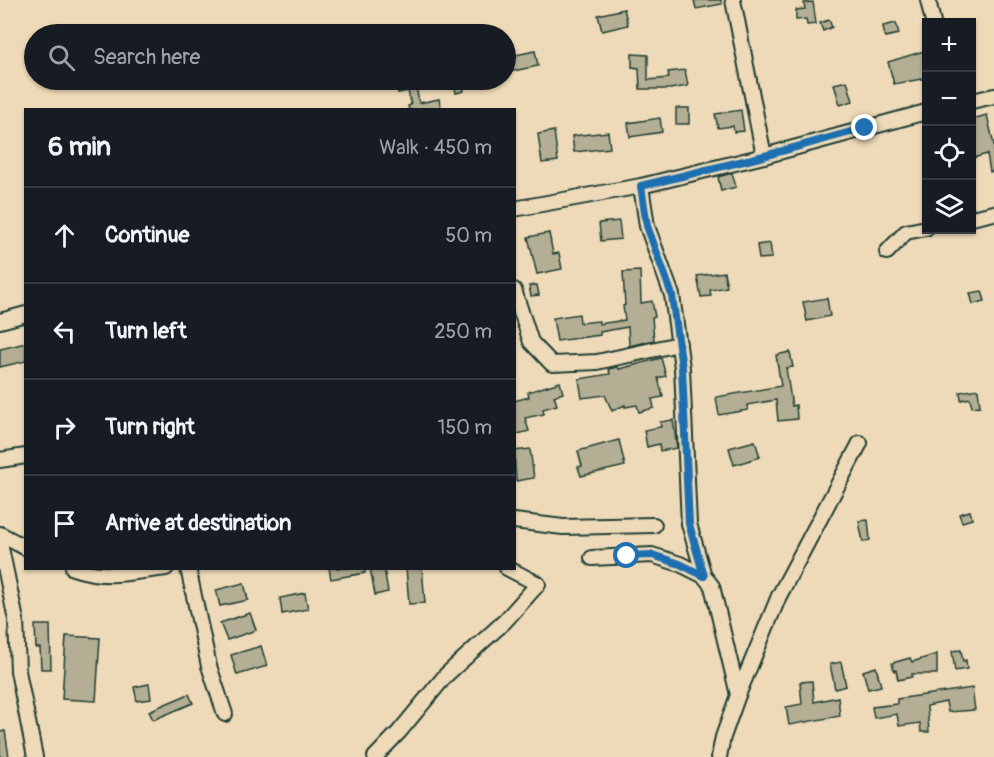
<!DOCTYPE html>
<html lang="en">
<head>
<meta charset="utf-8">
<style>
  :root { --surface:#171b24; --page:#20242c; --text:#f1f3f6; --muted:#9ea1a6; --line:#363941 }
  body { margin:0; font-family:Pangolin,sans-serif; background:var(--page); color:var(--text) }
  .controls { position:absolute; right:18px; top:18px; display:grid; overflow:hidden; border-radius:0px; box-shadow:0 2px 4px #0004 }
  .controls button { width:54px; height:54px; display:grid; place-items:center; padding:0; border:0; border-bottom:2px solid var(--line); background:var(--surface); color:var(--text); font:30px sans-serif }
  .stop { position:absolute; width:18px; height:18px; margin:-14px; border:4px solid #1f6fb2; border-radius:50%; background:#fff }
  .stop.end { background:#1f6fb2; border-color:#fff; box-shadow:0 2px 6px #0008 }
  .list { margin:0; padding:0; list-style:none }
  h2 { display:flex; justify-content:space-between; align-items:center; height:78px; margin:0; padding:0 24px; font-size:26px }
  h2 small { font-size:20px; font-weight:400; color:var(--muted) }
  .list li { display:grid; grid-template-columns:39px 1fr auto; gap:18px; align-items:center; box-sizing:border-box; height:96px; padding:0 24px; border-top:2px solid var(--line) }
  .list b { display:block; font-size:22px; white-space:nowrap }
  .list em { font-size:20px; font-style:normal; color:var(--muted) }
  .icon { flex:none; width:33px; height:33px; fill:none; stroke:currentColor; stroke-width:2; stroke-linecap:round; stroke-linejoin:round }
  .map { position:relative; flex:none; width:994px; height:757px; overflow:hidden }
  .search { position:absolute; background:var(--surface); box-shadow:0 2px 4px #0004; left:24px; top:24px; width:492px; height:66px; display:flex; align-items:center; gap:15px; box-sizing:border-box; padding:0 21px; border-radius:33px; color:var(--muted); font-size:22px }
  .panel { position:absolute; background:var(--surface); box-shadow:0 2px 4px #0004; left:24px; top:108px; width:492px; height:462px; border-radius:0px }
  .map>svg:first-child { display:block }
</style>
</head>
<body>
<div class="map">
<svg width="994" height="757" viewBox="0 0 994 757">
  <rect width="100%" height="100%" fill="#eedab8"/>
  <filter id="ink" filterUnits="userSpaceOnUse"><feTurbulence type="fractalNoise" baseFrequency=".0167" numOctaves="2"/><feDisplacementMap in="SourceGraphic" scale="12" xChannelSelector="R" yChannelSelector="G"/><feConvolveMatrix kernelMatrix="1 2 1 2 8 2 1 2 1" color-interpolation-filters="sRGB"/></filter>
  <g filter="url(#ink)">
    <g fill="#b4af94" stroke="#1f3d34" stroke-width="1.5">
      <path d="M694 0H721L722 4 696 9Z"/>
      <path d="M813 2 816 24 807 25 806 19 796 20V10L805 9 804 3Z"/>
      <path d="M624 9 628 25 602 31 598 15Z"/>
      <path d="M829 20 832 27 823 31 820 23Z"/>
      <path d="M896 23 899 34 885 37 883 26Z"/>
      <path d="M927 50V78L894 84 888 62Z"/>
      <path d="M535 51 538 66 508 72 506 57Z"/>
      <path d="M632 54 648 55V80L669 78 668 72 685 70 688 86 670 89H640L639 68 632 67Z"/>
      <path d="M395 80H415L419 103 439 99 441 110H409L408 106 411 105 408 91 398 93Z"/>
      <path d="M453 80H462L464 91 456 93Z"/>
      <path d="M847 81 853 101 840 105 834 84Z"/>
      <rect x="676" y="108" width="13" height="16"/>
      <path d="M741 110 744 131 734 132 733 126 718 128 715 114Z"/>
      <path d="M987 115 994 145V171L990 172 987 154 973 158 972 152V119Z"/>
      <path d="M660 118 662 132 630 137 628 123Z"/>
      <path d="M554 131 558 161 542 163 538 134Z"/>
      <path d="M608 132 610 148 574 152 572 136Z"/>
      <path d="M732 173 736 187 721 191 718 177Z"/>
      <path d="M619 221 621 239 601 241 599 223Z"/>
      <path d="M549 233 553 254 559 253 562 269 537 274 528 237Z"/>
      <path d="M770 243 772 258 759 259 757 245Z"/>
      <path d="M640 271 641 303 652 301 655 317 652 318 654 340 629 346 628 327 600 332V335L557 341 553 318 579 314 580 323 599 321V324L625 320 623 306 625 305 623 272Z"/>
      <path d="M724 272 727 287 710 290 711 296 701 297 697 276Z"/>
      <path d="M537 285 539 295 531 296 529 286Z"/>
      <path d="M982 291 985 301 973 304 970 293Z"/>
      <path d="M827 298 830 316 807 321 803 302Z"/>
      <path d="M26 343V361L0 367V349Z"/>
      <path d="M790 352 793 367 786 368 792 406 796 405 797 419 778 421 776 400 747 405 748 410 719 415 716 397 781 386 776 355Z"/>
      <path d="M661 358 666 376 658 378 663 397 652 399 654 408 639 412 637 405 625 407V405L612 411 605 395 582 398 579 379 610 374 609 369 618 367 619 369Z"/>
      <path d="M560 382 563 393 554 396 557 405 543 409 544 414 525 418 529 431 514 435V401L529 397 528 392Z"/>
      <path d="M978 389 980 406 972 407 970 398 961 400 960 392Z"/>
      <path d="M673 420 677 448 660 451 659 444 647 447 644 430 661 427 660 422Z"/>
      <path d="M619 440 625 466 581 476 578 467 582 466 578 451Z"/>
      <path d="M755 441 760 457 734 465 729 448Z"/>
      <path d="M530 449 534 478 516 481 514 451Z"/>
      <path d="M970 511 972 519 962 522 959 514Z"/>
      <path d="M868 520 870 540 863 542 859 521Z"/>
      <path d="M329 568H365V573L331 579Z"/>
      <path d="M370 568H384L388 592 375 595Z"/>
      <path d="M406 568H422L425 603 409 604Z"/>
      <path d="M244 583 248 600 220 606 216 590Z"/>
      <path d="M305 593 308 609 282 614 280 598Z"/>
      <path d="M250 613 256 630 227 640 220 623Z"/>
      <path d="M35 625H50L51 669H41L40 648H36Z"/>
      <path d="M66 636 100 638 96 701 62 699Z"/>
      <path d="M261 646 267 666 237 675 231 655Z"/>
      <path d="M961 650 963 661 966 660 967 669 955 671 952 651Z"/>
      <path d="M937 654V674H912V677L898 680 896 670 894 671 892 663 910 658 912 662Z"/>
      <path d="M841 662 846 686 835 689 830 664Z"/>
      <path d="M876 667 881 686 868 689 863 671Z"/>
      <path d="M812 681 814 702 838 697 840 716 789 725 786 707 802 704 800 682Z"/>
      <path d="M149 684 151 699 137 701 134 687Z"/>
      <path d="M972 688 975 710 948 712 946 702 927 706 929 732H921L920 723 899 726 897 714 874 718 872 707 897 704V699Z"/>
      <path d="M189 694 193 703 153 720 149 711Z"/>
      <path d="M5 731 9 757H0V732Z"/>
    </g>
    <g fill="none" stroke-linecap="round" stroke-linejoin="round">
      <defs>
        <g id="minor">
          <path d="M733 0 764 156"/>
          <path d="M928 0 933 22"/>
          <path d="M972 101 994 96"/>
          <path d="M641 186 647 226 672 295 682 368 689 524 704 576"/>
          <path d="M514 209 641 186 764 156 926 112"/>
          <path d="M972 218 994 213"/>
          <path d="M887 252 906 232 926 228"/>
          <path d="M514 290 531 342 552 364 597 362 679 344"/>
          <path d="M0 321 26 314"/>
          <path d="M0 460 26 456"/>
          <path d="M514 521 563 527 654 525"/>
          <path d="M0 534 26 548"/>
          <path d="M0 543 16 620 18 671 35 757"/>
          <path d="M592 558 652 555 680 564 704 576 712 586 738 695"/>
          <path d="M73 568C107 580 132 572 166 568"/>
          <path d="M188 568 209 666 225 714"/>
          <path d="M375 757 399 732 446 675 505 621 538 584 507 568"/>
          <path d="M719 757 723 737 738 695 779 596 860 443"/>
        </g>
      </defs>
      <use href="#minor" stroke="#1f3d34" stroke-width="18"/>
      <use href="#minor" stroke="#eedab8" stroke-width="14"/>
    </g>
  </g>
  <g fill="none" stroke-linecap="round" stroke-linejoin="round" filter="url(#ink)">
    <path stroke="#1f6fb2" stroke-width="8" d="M627 556 652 555 680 564 704 576 689 524 682 368 672 295 647 226 641 186 764 156 865 128"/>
  </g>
</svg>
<div class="controls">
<button>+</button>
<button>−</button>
<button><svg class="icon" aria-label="locate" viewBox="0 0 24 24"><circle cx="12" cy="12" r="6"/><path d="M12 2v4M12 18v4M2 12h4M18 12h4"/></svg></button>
<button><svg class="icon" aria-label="layers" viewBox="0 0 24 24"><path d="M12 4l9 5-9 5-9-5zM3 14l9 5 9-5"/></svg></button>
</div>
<div class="stop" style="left:627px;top:556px"></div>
<div class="stop end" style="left:865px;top:128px"></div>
<div class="search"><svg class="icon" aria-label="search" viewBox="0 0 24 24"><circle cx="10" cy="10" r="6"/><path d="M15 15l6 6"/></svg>Search here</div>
<section class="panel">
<h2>6 min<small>Walk · 450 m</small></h2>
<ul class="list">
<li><svg class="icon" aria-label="ahead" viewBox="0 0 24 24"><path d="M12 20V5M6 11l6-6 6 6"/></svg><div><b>Continue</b></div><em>50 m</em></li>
<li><svg class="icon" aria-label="left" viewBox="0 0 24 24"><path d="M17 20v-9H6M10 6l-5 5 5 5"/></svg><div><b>Turn left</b></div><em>250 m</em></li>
<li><svg class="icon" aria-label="right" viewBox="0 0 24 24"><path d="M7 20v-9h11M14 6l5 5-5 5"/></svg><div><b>Turn right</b></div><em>150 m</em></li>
<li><svg class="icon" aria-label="arrive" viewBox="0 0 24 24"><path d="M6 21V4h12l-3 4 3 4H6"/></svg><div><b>Arrive at destination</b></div></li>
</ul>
</section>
</div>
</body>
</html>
